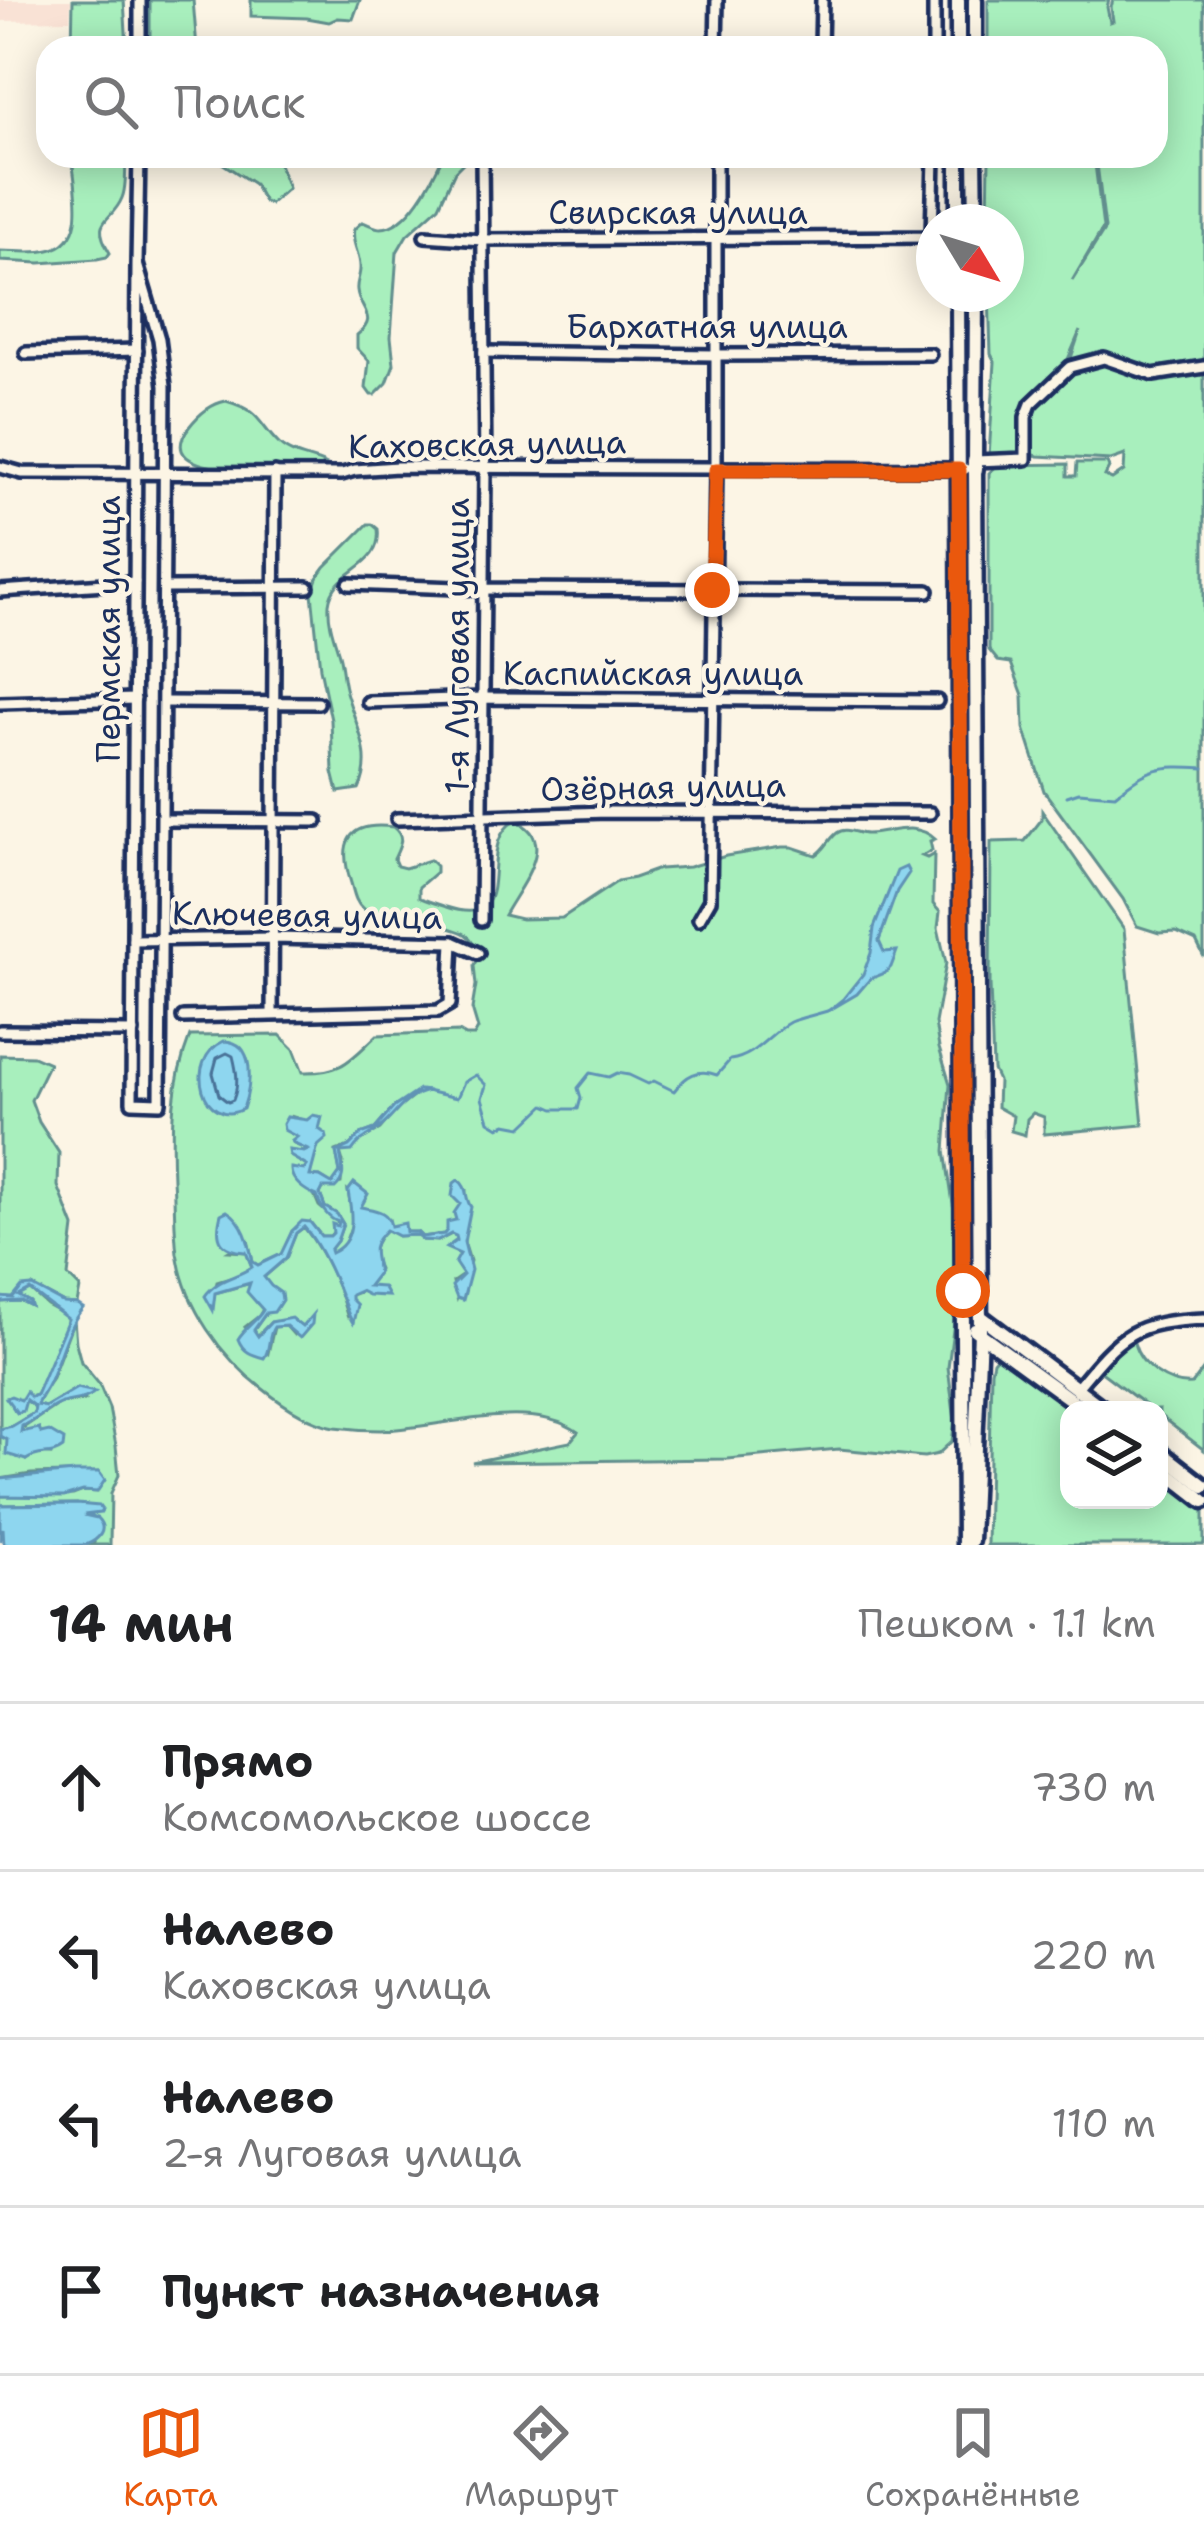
<!DOCTYPE html>
<html lang="ru">
<head>
<meta charset="utf-8">
<style>
  :root { --surface:#fff; --page:#f6f6f6; --text:#202124; --muted:#757577; --line:#e0e0e0; --accent:#ea580c }
  body { margin:0; font-family:"Shantell Sans",sans-serif; background:var(--page); color:var(--text) }
  .controls { position:absolute; right:36px; bottom:36px; display:grid; overflow:hidden; border-radius:24px; box-shadow:0 6px 30px #0003 }
  .controls button { width:108px; height:108px; display:grid; place-items:center; padding:0; border:0; border-bottom:3px solid var(--line); background:var(--surface); color:var(--text); font:60px sans-serif }
  .compass { position:absolute; left:916px; top:204px; width:108px; height:108px; border-radius:50%; background:var(--surface); box-shadow:0 6px 30px #0003; rotate:128deg }
  .stop { position:absolute; width:36px; height:36px; margin:-27px; border:9px solid #ea580c; border-radius:50%; background:#fff }
  .stop.end { background:#ea580c; border-color:#fff; box-shadow:0 3px 12px #0008 }
  .list { margin:0; padding:0; list-style:none }
  h2 { display:flex; justify-content:space-between; align-items:center; height:156px; margin:0; padding:0 48px; font-size:51px }
  h2 small { font-size:39px; font-weight:400; color:var(--muted) }
  .list li { display:grid; grid-template-columns:78px 1fr auto; gap:36px; align-items:center; box-sizing:border-box; height:168px; padding:0 48px; border-top:3px solid var(--line) }
  .list b { display:block; font-size:45px; white-space:nowrap }
  .list p { margin:0; font-size:39px; white-space:nowrap; color:var(--muted) }
  .list em { font-size:39px; font-style:normal; color:var(--muted) }
  .icon { flex:none; width:66px; height:66px; fill:none; stroke:currentColor; stroke-width:2; stroke-linecap:round; stroke-linejoin:round }
  .map { position:relative; flex:none; width:1204px; height:1545px; overflow:hidden }
  .search { position:absolute; background:var(--surface); box-shadow:0 6px 30px #0003; left:36px; right:36px; top:36px; height:132px; display:flex; align-items:center; gap:30px; box-sizing:border-box; padding:0 42px; border-radius:36px; color:var(--muted); font-size:45px }
  .sheet { height:828px; background:var(--surface) }
  nav { display:flex; justify-content:space-around; align-items:center; box-sizing:border-box; height:168px; border-top:3px solid var(--line); background:var(--surface); font-size:33px; color:var(--muted) }
  nav a { display:grid; justify-items:center; gap:6px }
  nav .on { color:var(--accent) }
  .map>svg:first-child { display:block }
</style>
</head>
<body>
<div class="map">
<svg width="1204" height="1545" viewBox="0 0 1204 1545">
  <rect width="100%" height="100%" fill="#fcf5e5"/>
  <filter id="ink" filterUnits="userSpaceOnUse"><feTurbulence type="fractalNoise" baseFrequency=".00833" numOctaves="2"/><feDisplacementMap in="SourceGraphic" scale="24" xChannelSelector="R" yChannelSelector="G"/><feConvolveMatrix kernelMatrix="1 2 1 2 8 2 1 2 1" color-interpolation-filters="sRGB"/></filter>
  <g filter="url(#ink)">
    <path fill="#f9e2d5" d="M0 0H71L70 20 0 21Z"/>
    <g fill="#a8efbd" stroke="#628f8e" stroke-width="3" fill-rule="evenodd">
      <path d="M73 0H124L127 48H72Z"/>
      <path d="M150 0H193L197 48H150Z"/>
      <path d="M251 0H360L353 19 338 18 329 22 307 18 251 16Z"/>
      <path d="M988 0H1109L1107 7 1110 22 1113 21 1111 7 1113 0H1204V957L1196 941 1176 932 1159 933 1137 926 1123 899 1044 791 1024 728 1023 695 1011 663 998 661 989 650V473L998 465 1068 464V476H1076L1077 463H1107L1109 468 1105 476 1112 479 1124 471 1125 455 1111 460 1038 456 1027 453 1032 404C1078 359 1091 356 1153 373L1102 356 1068 367 1080 331 1063 371 1029 403 1022 455 989 456 995 362 991 354 989 294H1006V222H988L989 156H1094L1103 228 1072 281 1105 229 1096 156H1156V48H988Z"/>
      <path d="M72 156H126C125 168 127 187 122 198 112 223 89 218 110 253L107 257 97 259 40 263 0 261V251C16 251 34 254 49 250 91 241 74 186 72 156Z"/>
      <path d="M211 156H276L288 188 270 204 264 202 254 184Z"/>
      <path d="M443 156H477L466 160 455 171 439 206 407 235 397 252 391 337 394 364 387 383 375 395H371L366 388 369 361 357 348V335C380 317 359 311 357 290 356 283 360 276 360 269 361 254 351 245 354 229L362 222C369 224 375 228 381 228 410 227 433 178 443 156Z"/>
      <path d="M226 401C261 411 257 422 279 444 291 456 311 457 325 464L319 467C294 467 146 485 189 427 199 414 210 404 226 401Z"/>
      <path d="M368 524H372L378 529C383 569 333 568 329 604 328 621 333 635 338 651 342 663 342 676 345 688 353 721 376 754 359 789L338 792 333 772 331 720 320 668 312 593 317 578 325 567Z"/>
      <path d="M1042 811 1124 929 1143 1125 1044 1134V1117L1033 1113 1027 1119 1025 1135 1011 1131 1013 1116 997 1107 998 1081 993 1070 990 984 991 842 1025 841 1042 819Z"/>
      <path d="M515 821C561 839 519 887 504 915L521 919 562 918 618 881 634 878 659 869 689 867 726 856 782 847H792L816 855C826 849 828 840 837 833 846 826 856 834 866 834 890 834 915 820 935 839L930 841 932 850 922 856 927 858 934 854 933 904 940 912 938 928 946 963 935 1023 939 1048 950 1084 945 1151 962 1263 948 1367 955 1421 952 1441 938 1454 924 1457 839 1449 727 1459 472 1462 570 1442 578 1432C530 1397 437 1429 381 1430 367 1430 350 1429 335 1427 308 1422 284 1406 263 1389 221 1357 185 1307 177 1253 174 1229 175 1204 173 1180 171 1127 171 1085 190 1036L280 1035 294 1049 303 1072C343 1073 350 1060 377 1035L459 1032 466 1036H474L478 1029 472 1009 476 985 474 966 479 958C477 949 473 939 465 934 453 927 404 917 390 915 380 914 371 916 363 909 355 902 354 893 351 883 338 843 347 821 393 827 406 837 400 846 394 859L397 866 405 868 430 860 436 866V872L419 887V897C428 902 437 903 446 907 524 932 472 843 515 821ZM422 1090 396 1110 380 1129 340 1152 343 1162 341 1183 323 1188 320 1194 325 1207 337 1214 343 1224 337 1241 329 1249 330 1254 344 1246 353 1221 348 1191 361 1203 360 1207 389 1219 390 1226 406 1232H417L422 1237 444 1234 456 1220 466 1189 464 1242 470 1261 457 1298 453 1282 463 1275 460 1254 457 1252V1236L452 1234 438 1241 422 1240 416 1235 398 1236 386 1229C374 1242 370 1252 378 1269L368 1286 370 1288 351 1295 348 1318C339 1287 324 1252 304 1227L296 1233 286 1258 264 1277 270 1286 266 1313 254 1330 257 1336 271 1322 302 1327 294 1335 286 1326 274 1327 268 1353 245 1327 259 1316 263 1309 255 1298 251 1283 215 1293 213 1298 217 1282 240 1275 252 1267 246 1252 229 1251 248 1240 253 1262 258 1265 282 1254 292 1231 310 1222 321 1236H330L340 1224 319 1206 304 1170 307 1166 291 1156 309 1150 294 1144 297 1138H312L316 1134 290 1116 307 1121 321 1132 309 1177H320L333 1185 340 1173 336 1151 349 1146 361 1134 375 1129 394 1107Z"/>
      <path d="M0 1055 33 1056 49 1063 31 1100 39 1122 59 1153 58 1186 74 1227 68 1276 80 1288 77 1304 64 1303 32 1286 12 1299 0 1297Z"/>
      <path d="M26 1290H30L47 1305 67 1316C68 1339 49 1375 36 1395L18 1400 14 1411 26 1400 35 1407 34 1413 12 1426 0 1429V1302L21 1301 31 1306 30 1302 18 1296Z"/>
      <path d="M74 1319 76 1343 81 1362 99 1384 109 1408 116 1446 119 1475 111 1493 110 1545H86L94 1542 86 1518 82 1515 87 1514 77 1504 0 1505V1496L73 1495 83 1491 97 1492 99 1472 31 1474 0 1479V1436L7 1439 26 1460 36 1453 50 1454 39 1428 23 1433 20 1430 60 1403 85 1400 83 1391 77 1388 45 1407 37 1405V1399L51 1380Z"/>
      <path d="M1130 1341 1134 1343C1140 1366 1168 1386 1192 1384L1204 1368V1450L1159 1415V1410H1152L1100 1371 1124 1342Z"/>
      <path d="M999 1354 1073 1410H1069V1500H1159V1475L1204 1509V1545H987L991 1371 993 1361Z"/>
    </g>
    <g fill="#8ed6ef" stroke="#6093b5" stroke-width="3">
      <path d="M906 867 909 873 897 891 879 941 884 952 897 951 891 967 885 973 870 979 857 994 828 1011 843 999 863 974 871 953 874 928 897 871Z"/>
      <path d="M224 1041C257 1042 251 1086 243 1109 203 1130 182 1060 224 1041Z"/>
      <path d="M419 1090 429 1091C406 1095 398 1112 382 1126 371 1136 360 1138 352 1151L340 1152C342 1167 347 1177 335 1188H323L320 1194 325 1207 337 1214 343 1224 337 1241 330 1250 331 1253C357 1241 352 1214 348 1191L354 1183 368 1194 361 1207C374 1210 388 1210 391 1226L405 1223 406 1232H417L422 1237 444 1234 447 1230V1222L456 1220 454 1213 460 1204 452 1196 454 1183 458 1180C469 1187 464 1198 471 1207L464 1242 471 1270 463 1300 457 1298 452 1286 463 1275 455 1263 460 1254 446 1248 457 1240 456 1236 451 1234 438 1241 422 1240 416 1235 398 1236 386 1230C369 1246 374 1252 378 1273L368 1286 383 1287 388 1296 368 1295 360 1291 351 1295V1299L357 1305 353 1323C347 1314 346 1306 341 1296 332 1273 320 1245 304 1227L296 1233 286 1258 264 1277 271 1286 281 1293 282 1300 274 1312 266 1313 254 1330 258 1336 271 1322 291 1318 302 1327 313 1314 312 1324 300 1338 286 1326 274 1327C267 1337 271 1349 264 1358 252 1355 243 1352 238 1339 245 1327 257 1321 263 1310L247 1292 250 1283 215 1293 213 1310 205 1296C216 1279 236 1278 252 1267L246 1252C221 1250 214 1240 221 1214L227 1211C244 1221 249 1243 253 1262L258 1265 281 1254 292 1231 302 1221 310 1222 321 1236H330L333 1233 332 1224 338 1226 339 1222C329 1220 320 1207 317 1196 305 1191 290 1181 291 1168L304 1170 307 1166 290 1156 289 1150 304 1152 308 1150 294 1144 292 1141 297 1137 284 1130 283 1124 287 1117 307 1120 313 1115 322 1117 319 1129 326 1134 327 1138 318 1146 310 1176 320 1177 332 1184 340 1173 336 1152 349 1146 361 1134 375 1129 394 1107Z"/>
      <path d="M32 1286 64 1303 77 1304 83 1308C66 1328 61 1356 50 1380 46 1390 40 1396 37 1405L45 1407 77 1388 95 1392C83 1403 71 1398 57 1405 45 1411 36 1421 22 1426L21 1432 39 1428 41 1433 49 1431 64 1440 63 1448C50 1458 41 1450 26 1460L6 1454 7 1440 0 1436V1429L12 1426 34 1413 35 1407 26 1400 23 1411 17 1413 6 1398 11 1396 21 1400 26 1392 31 1397 36 1395 68 1319 30 1290 19 1296 30 1302 31 1306 21 1301 0 1302V1297L13 1298 22 1287Z"/>
      <path d="M75 1472H99L105 1480 97 1492 83 1491 64 1497 0 1496V1479Z"/>
      <path d="M77 1504 99 1506 102 1510 100 1513 84 1515 97 1518C109 1530 98 1540 86 1545H4L3 1528 0 1541V1505Z"/>
    </g>
    <g fill="none" stroke-linecap="round" stroke-linejoin="round">
      <path stroke="#497298" stroke-width="3" d="M227 1053 233 1056C237 1072 239 1085 233 1100L228 1102 219 1095 213 1073 217 1058Z"/>
      <g stroke="#6093b5" stroke-width="3">
        <path d="M1067 796 1079 792 1115 795C1150 767 1159 765 1204 768"/>
        <path d="M426 1091 457 1098 464 1082 476 1075 486 1085 482 1098 489 1121 499 1127 506 1124 522 1127 545 1105 554 1109H578L581 1098 578 1088 590 1073 609 1077 617 1073 629 1075 648 1084 654 1081 674 1091C686 1075 698 1068 717 1075L730 1060C757 1056 768 1034 790 1022 801 1017 817 1015 830 1010"/>
      </g>
      <defs>
        <g id="minor">
          <path d="M934 0V48"/>
          <path d="M140 48V0"/>
          <path d="M716 48 717 0"/>
          <path d="M821 48 822 0"/>
          <path d="M425 236 482 240 932 237 934 156"/>
          <path d="M137 264 159 339 165 386 160 1103 132 1102 137 264 139 156"/>
          <path d="M484 352 715 355 930 354"/>
          <path d="M26 353 137 350"/>
          <path d="M975 461 1026 459V417L1031 404 1070 367 1104 358 1153 375 1204 367"/>
          <path d="M0 467 22 473 342 474 355 470 397 467 965 469"/>
          <path d="M349 584 484 589 928 591"/>
          <path d="M165 588 308 587"/>
          <path d="M0 591 135 582"/>
          <path d="M165 702 318 703"/>
          <path d="M368 702 482 698 937 701"/>
          <path d="M0 703 135 699"/>
          <path d="M397 819 607 812 930 813"/>
          <path d="M164 820 317 821"/>
          <path d="M699 919 710 900 716 469V156"/>
          <path d="M481 920 485 469 482 156"/>
          <path d="M133 940 273 938 453 942 478 953"/>
          <path d="M272 1014 275 473"/>
          <path d="M183 1017 438 1011 450 1004 453 942"/>
          <path d="M0 1031 133 1032"/>
          <path d="M1077 1388C1121 1334 1133 1322 1204 1319"/>
        </g>
        <g id="major">
          <path d="M958 0V48"/>
          <path d="M975 0V48"/>
          <path d="M958 156V222"/>
          <path d="M975 156 976 222"/>
          <path d="M958 294 964 1545"/>
          <path d="M975 461 976 294"/>
          <path d="M980 1316 1105 1410"/>
          <path d="M975 1330 1085 1410"/>
          <path d="M1159 1451 1204 1486"/>
          <path d="M1159 1466 1204 1501"/>
          <path d="M971 1541 980 1332 975 469"/>
        </g>
        <path id="highway" d="M975 469V461"/>
      </defs>
      <use href="#minor" stroke="#1b2f5e" stroke-width="18"/>
      <use href="#major" stroke="#1b2f5e" stroke-width="21"/>
      <use href="#highway" stroke="#1b2f5e" stroke-width="22"/>
      <use href="#minor" stroke="#fcf5e5" stroke-width="9"/>
      <use href="#major" stroke="#fcf5e5" stroke-width="12"/>
      <use href="#highway" stroke="#fcf5e5" stroke-width="14"/>
    </g>
  </g>
  <g fill="none" stroke-linecap="round" stroke-linejoin="round" filter="url(#ink)">
    <path stroke="#ea580c" stroke-width="15" d="M712 590 716 470H959L963 1291"/>
  </g>
  <g text-anchor="middle" dominant-baseline="central" stroke-width="9" stroke-linejoin="round" paint-order="stroke">
    <g font-size="33" fill="#1b2f5e" stroke="#fcf5e5">
      <text x="678" y="212">Свирская улица</text>
      <text x="707" y="326">Бархатная улица</text>
      <text transform="translate(487 444) rotate(-1)">Каховская улица</text>
      <text transform="translate(108 629) rotate(-90)">Пермская улица</text>
      <text transform="translate(457 646) rotate(-90)">1-я Луговая улица</text>
      <text x="653" y="673">Каспийская улица</text>
      <text transform="translate(663 787) rotate(-1)">Озёрная улица</text>
      <text transform="translate(307 915) rotate(1)">Ключевая улица</text>
    </g>
  </g>
</svg>
<div class="controls">
<button><svg class="icon" aria-label="layers" viewBox="0 0 24 24"><path d="M12 4l9 5-9 5-9-5zM3 14l9 5 9-5"/></svg></button>
</div>
<svg class="compass" viewBox="-18 -18 36 36"><path d="M0-13l5 13h-10z" fill="#e53935"/><path d="M0 13l5-13h-10z" fill="#757577"/></svg>
<div class="stop" style="left:963px;top:1291px"></div>
<div class="stop end" style="left:712px;top:590px"></div>
<div class="search"><svg class="icon" aria-label="search" viewBox="0 0 24 24"><circle cx="10" cy="10" r="6"/><path d="M15 15l6 6"/></svg>Поиск</div>
</div>
<section class="sheet">
<h2>14 мин<small>Пешком · 1.1 km</small></h2>
<ul class="list">
<li><svg class="icon" aria-label="ahead" viewBox="0 0 24 24"><path d="M12 20V5M6 11l6-6 6 6"/></svg><div><b>Прямо</b><p>Комсомольское шоссе</p></div><em>730 m</em></li>
<li><svg class="icon" aria-label="left" viewBox="0 0 24 24"><path d="M17 20v-9H6M10 6l-5 5 5 5"/></svg><div><b>Налево</b><p>Каховская улица</p></div><em>220 m</em></li>
<li><svg class="icon" aria-label="left" viewBox="0 0 24 24"><path d="M17 20v-9H6M10 6l-5 5 5 5"/></svg><div><b>Налево</b><p>2-я Луговая улица</p></div><em>110 m</em></li>
<li><svg class="icon" aria-label="arrive" viewBox="0 0 24 24"><path d="M6 21V4h12l-3 4 3 4H6"/></svg><div><b>Пункт назначения</b></div></li>
</ul>
</section>
<nav>
<a class="on"><svg class="icon" aria-label="map" viewBox="0 0 24 24"><path d="M3 6l6-2 6 2 6-2v14l-6 2-6-2-6 2zM9 4v14M15 6v14"/></svg>Карта</a>
<a><svg class="icon" aria-label="directions" viewBox="0 0 24 24"><path d="M12 3l9 9-9 9-9-9zM9 14v-3h6M13 9l2 2-2 2"/></svg>Маршрут</a>
<a><svg class="icon" aria-label="saved" viewBox="0 0 24 24"><path d="M7 4h10v16l-5-4-5 4z"/></svg>Сохранённые</a>
</nav>
</body>
</html>
